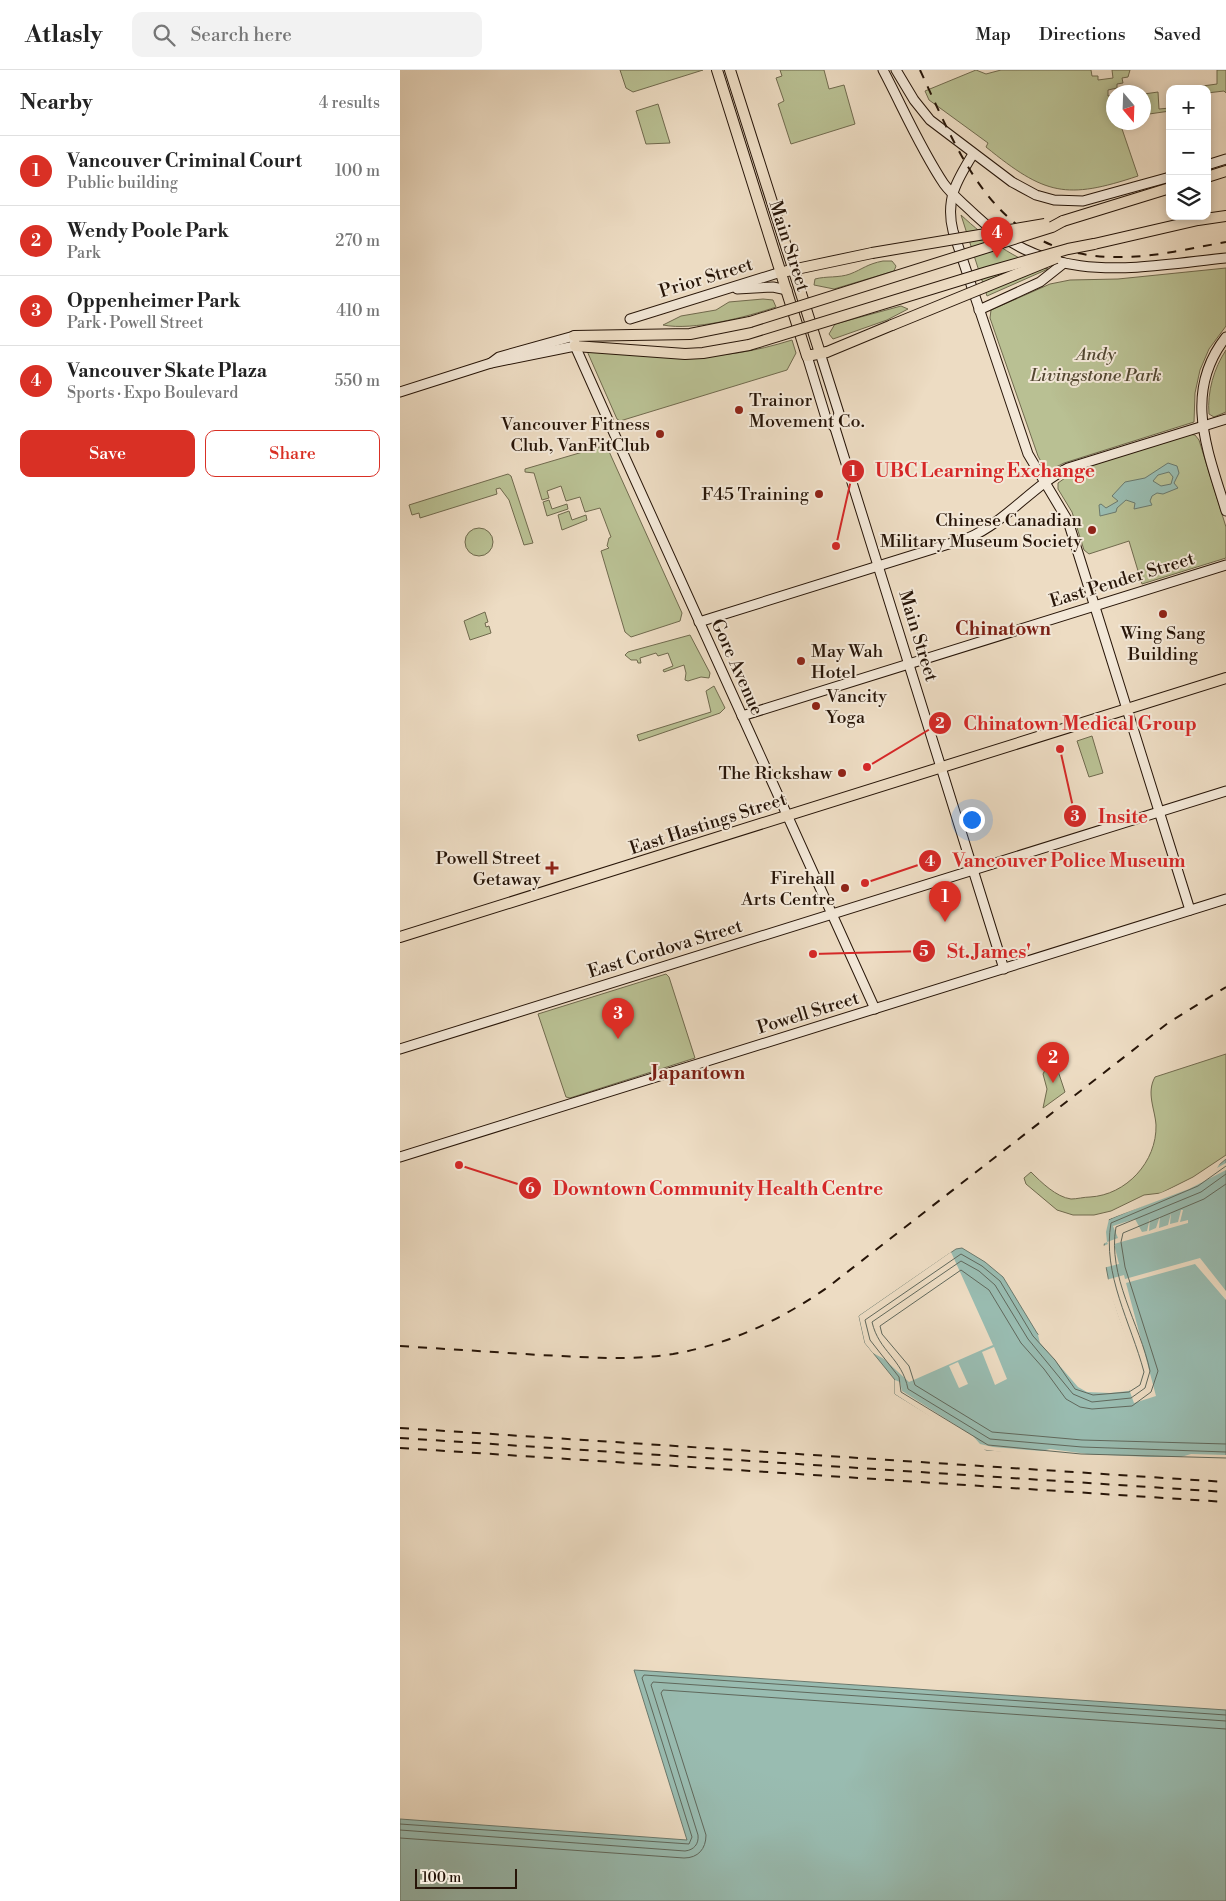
<!DOCTYPE html>
<html lang="en">
<head>
<meta charset="utf-8">
<style>
  :root { --surface:#fff; --page:#f2f2f2; --text:#222; --muted:#767676; --line:#e0e0e0; --accent:#d93025 }
  body { margin:0; font-family:"Libre Bodoni",serif; background:var(--page); color:var(--text) }
  .controls { position:absolute; right:15px; top:15px; display:grid; overflow:hidden; border-radius:10px; box-shadow:0 2px 8px #0003 }
  .controls button { width:45px; height:45px; display:grid; place-items:center; padding:0; border:0; border-bottom:1px solid var(--line); background:var(--surface); color:var(--text); font:25px sans-serif }
  .compass { position:absolute; left:706px; top:15px; width:45px; height:45px; border-radius:50%; background:var(--surface); box-shadow:0 2px 8px #0003; rotate:161deg }
  .scale { position:absolute; left:15px; bottom:12px; width:102px; box-sizing:border-box; padding-left:5px; border:2px solid #271508; border-top:0; font-size:14px; line-height:18px; white-space:nowrap; color:#271508; -webkit-text-stroke:4px #f3e8d8; paint-order:stroke }
  .you { position:absolute; left:571px; top:749px; width:18px; height:18px; margin:-12px; border:4px solid #fff; border-radius:50%; background:#1a73e8; box-shadow:0 0 0 8px #1a73e833 }
  .badge { display:grid; place-items:center; width:32px; height:32px; border-radius:50%; background:var(--accent); color:#fff; font-size:16px; font-weight:700 }
  .pin { position:absolute; translate:-50% -41px; filter:drop-shadow(0 1px 2px #0008) }
  .pin::after { content:''; position:absolute; top:26px; width:18px; height:15px; background:inherit; clip-path:polygon(0 0,100% 0,50% 100%) }
  .list { margin:0; padding:0; list-style:none }
  h2 { display:flex; justify-content:space-between; align-items:center; height:65px; margin:0; padding:0 20px; font-size:21px }
  h2 small { font-size:16px; font-weight:400; color:var(--muted) }
  .list li { display:grid; grid-template-columns:32px 1fr auto; gap:15px; align-items:center; box-sizing:border-box; height:70px; padding:0 20px; border-top:1px solid var(--line) }
  .list b { display:block; font-size:19px; white-space:nowrap }
  .list p { margin:0; font-size:16px; white-space:nowrap; color:var(--muted) }
  .list em { font-size:16px; font-style:normal; color:var(--muted) }
  .actions { display:flex; gap:10px; padding:15px 20px }
  .actions a { flex:1; padding:11px 0; border:1px solid var(--accent); border-radius:10px; text-align:center; font-size:18px; color:var(--accent) }
  .actions .main { background:var(--accent); color:#fff }
  .icon { flex:none; width:28px; height:28px; fill:none; stroke:currentColor; stroke-width:2; stroke-linecap:round; stroke-linejoin:round }
  .map { position:relative; flex:none; width:826px; height:1831px; overflow:hidden }
  header { display:flex; align-items:center; gap:30px; box-sizing:border-box; height:70px; padding:0 25px; background:var(--surface); border-bottom:1px solid var(--line) }
  header strong { font-size:24px }
  nav { display:flex; gap:28px; margin-inline-start:auto; font-size:18px }
  .search { width:350px; height:45px; background:var(--page); display:flex; align-items:center; gap:12px; box-sizing:border-box; padding:0 18px; border-radius:10px; color:var(--muted); font-size:19px }
  main { display:flex }
  aside { flex:1; background:var(--surface) }
  .map>svg:first-child { display:block }
</style>
</head>
<body>
<header>
<strong>Atlasly</strong>
<div class="search"><svg class="icon" aria-label="search" viewBox="0 0 24 24"><circle cx="10" cy="10" r="6"/><path d="M15 15l6 6"/></svg>Search here</div>
<nav><a>Map</a><a>Directions</a><a>Saved</a></nav>
</header>
<main>
<aside>
<h2>Nearby<small>4 results</small></h2>
<ul class="list">
<li><span class="badge">1</span><div><b>Vancouver Criminal Court</b><p>Public building</p></div><em>100 m</em></li>
<li><span class="badge">2</span><div><b>Wendy Poole Park</b><p>Park</p></div><em>270 m</em></li>
<li><span class="badge">3</span><div><b>Oppenheimer Park</b><p>Park · Powell Street</p></div><em>410 m</em></li>
<li><span class="badge">4</span><div><b>Vancouver Skate Plaza</b><p>Sports · Expo Boulevard</p></div><em>550 m</em></li>
</ul>
<div class="actions"><a class="main">Save</a><a>Share</a></div>
</aside>
<div class="map">
<svg width="826" height="1831" viewBox="0 0 826 1831">
  <rect width="100%" height="100%" fill="#eddcc3"/>
  <filter id="stains"><feTurbulence type="fractalNoise" baseFrequency=".004" numOctaves="4"/><feColorMatrix values="0 0 0 0 .2 0 0 0 0 .09 0 0 0 0 .02 0 0 0 .5 -.17"/></filter>
  <radialGradient id="worn" r=".72"><stop offset=".6" stop-color="#630" stop-opacity="0"/><stop offset="1" stop-color="#630" stop-opacity=".3"/></radialGradient>
  <g fill="#b9c093" stroke="#706a4e">
    <path d="M220 0H303L233 22 226 18Z"/>
    <path d="M380 0H424L429 19 444 15 455 54 391 74 378 34 384 31 376 8 382 6Z"/>
    <path d="M576 0 586 4 601 0H691L692 6H698V10L713 8 712 0H730L728 7 722 8 723 13 717 14V18L708 20V26L713 25 714 52 720 53 738 106C666 130 645 125 586 77L588 73 529 30 525 21Z"/>
    <path d="M817 0H826V23L824 21 807 23V19H781L817 14Z"/>
    <path d="M758 22 759 39 770 38V41L749 44 744 24Z"/>
    <path d="M258 34 270 73 246 74 236 41Z"/>
    <path d="M561 145C586 168 614 190 648 199L587 226Z"/>
    <path d="M483 191H492L496 196 494 201 434 219 414 215 415 209C426 206 439 208 450 204 463 199 467 194 483 191Z"/>
    <path d="M826 198V256L809 279 800 300 795 323 794 352 664 393 650 400 645 399 638 386 590 248 591 240 650 214 670 210 718 209Z"/>
    <path d="M363 229 373 230 376 237C347 247 293 261 263 255L281 246 316 240 329 232Z"/>
    <path d="M501 236 508 239 487 250 433 269 429 264 435 254Z"/>
    <path d="M392 270 396 283 387 300 220 351 217 349 187 281C264 287 316 294 392 270Z"/>
    <path d="M826 280V342L814 347 809 344C807 322 814 298 826 280Z"/>
    <path d="M788 364 795 365 799 370 826 457V488L742 514 729 471 689 484 684 480 672 442 658 419V413L675 401Z"/>
    <path d="M203 376 207 377 282 543 280 551 231 567 225 562 201 481 209 478 207 476 209 468 211 467 200 438 185 442 180 427 166 431 161 416 147 421 149 428 142 430 134 403 125 402V399Z"/>
    <path d="M108 404 111 406 133 473 124 475 109 430 100 418 96 419 97 424 20 448 19 443 12 445 9 435Z"/>
    <path d="M149 430 152 439 167 434 168 439 147 446 143 432Z"/>
    <path d="M169 441 172 450 186 445 187 450 162 460 158 445Z"/>
    <circle cx="79" cy="472" r="14"/>
    <path d="M85 542 88 552 85 553 86 557 89 556 91 563 70 570 64 551Z"/>
    <path d="M290 565 310 603 309 608 301 607 288 611 285 610 286 603 284 595 264 602 263 600 273 596 268 583 258 586 256 583 240 588 241 593H238L237 590H231L225 585 228 582Z"/>
    <path d="M314 616 325 638 320 643 239 671 237 665 311 642 306 621Z"/>
    <path d="M692 666 703 703 689 707 677 671Z"/>
    <path d="M266 904 269 907 295 988 170 1028 166 1027 138 944Z"/>
    <path d="M826 984V1085L793 1107 761 1123 744 1125 711 1141 694 1145H673L657 1140 626 1114 624 1108 631 1102C641 1112 656 1127 671 1129 677 1129 684 1127 690 1127 726 1125 757 1092 756 1055 755 1039 746 1023 755 1007Z"/>
    <path d="M656 995 665 1022 643 1038 647 1019 643 1004 645 1000Z"/>
  </g>
  <g fill="#99bcb1" stroke="#6b796d" fill-rule="evenodd">
    <path d="M768 393 777 396 779 403 774 413 778 418 763 424 757 423 752 426 750 431 752 435 734 439 735 433 726 430 717 438 716 442 700 446 699 435 701 434 706 438 718 431 712 426 725 412 745 408ZM769 402 773 407 771 414 761 416 753 411 758 405Z"/>
    <path d="M826 1089V1393L586 1380 495 1324V1310L465 1273 459 1246 556 1179 562 1178 585 1192 603 1207 637 1263 659 1287 678 1315 686 1319 728 1317 736 1312 739 1302C723 1254 697 1202 706 1151 744 1134 795 1117 826 1089Z"/>
    <path d="M234 1600 826 1640V1831H0V1749L287 1770Z"/>
  </g>
  <g fill="#eddcc3">
    <path d="M823 1089 817 1098 826 1093V1100L789 1119 709 1149 706 1162 707 1172 718 1168 713 1156 735 1149 742 1162 747 1161 750 1148 749 1161 756 1158 760 1146 759 1158 768 1155 771 1143 770 1154 778 1152 781 1140H783L780 1152 788 1150V1153L714 1174 719 1194 703 1198 701 1177 708 1174 707 1172 700 1176V1171L704 1150 707 1145 795 1109Z"/>
    <path d="M551 1182 593 1275 509 1312 484 1289 473 1283 465 1273 459 1246Z"/>
    <path d="M800 1188 826 1221V1230L795 1194 726 1213 756 1326 734 1333 729 1319V1321L710 1323 687 1322 678 1317 640 1273 638 1265 640 1263 661 1286 680 1313 687 1317 727 1315 734 1310 737 1302 706 1210 724 1205 725 1209Z"/>
    <path d="M594 1277 607 1309 595 1315 582 1282Z"/>
    <path d="M558 1292 568 1314 559 1318 549 1296Z"/>
    <path d="M495 1310 500 1312 502 1321 573 1366 580 1374 593 1377 642 1381 650 1379 687 1384 749 1387H781L791 1384 826 1385V1396L645 1388 580 1379 495 1324Z"/>
  </g>
  <g fill="none" stroke-linecap="round" stroke-linejoin="round">
    <g stroke="#60685c" stroke-width="1">
      <path d="M826 1096 798 1116 711 1153C702 1204 731 1253 744 1302L740 1315 729 1322 693 1325 675 1319 655 1290 633 1266 600 1211 582 1196 561 1184 465 1250 470 1270 499 1307 501 1322 588 1375 681 1384 826 1388"/>
      <path d="M826 1104 801 1122 716 1157C707 1206 740 1254 750 1301L745 1318 731 1328 692 1332 673 1324 628 1269 595 1215 579 1201 561 1191 472 1252C479 1282 502 1288 508 1319L590 1369 682 1377 826 1382"/>
      <path d="M826 1114 804 1129 723 1163 721 1172 725 1197 758 1301 751 1322 732 1336 692 1339 680 1337 666 1329 644 1299 621 1273 589 1220 561 1200 480 1256 482 1264 509 1296 515 1315 592 1362 682 1370 826 1374"/>
      <path d="M0 1754 289 1774 292 1767 242 1608 244 1605 826 1645"/>
      <path d="M0 1760 285 1781C294 1780 299 1774 298 1765L251 1615 253 1612 826 1651"/>
      <path d="M0 1768 284 1788C298 1788 306 1779 306 1765L261 1623 263 1620 826 1659"/>
    </g>
    <defs>
      <g id="secondary">
        <path d="M483 0C503 38 520 78 544 114 552 125 564 134 574 144 651 217 731 198 826 188"/>
        <path d="M496 0 514 30 530 50 612 112 636 125 654 130 683 131 770 107"/>
        <path d="M573 84C557 110 545 129 553 161L628 384 668 451 790 840"/>
        <path d="M807 95 826 89"/>
        <path d="M337 219 373 217 387 220"/>
        <path d="M579 240 640 212 664 193"/>
        <path d="M230 249 381 202"/>
        <path d="M826 267C782 323 808 381 826 441"/>
        <path d="M420 283 439 343 435 358"/>
        <path d="M407 286 426 348 435 358 604 899"/>
        <path d="M91 293 99 287 174 266 175 276 213 361 475 939"/>
        <path d="M0 322 91 293 175 276"/>
        <path d="M299 552 568 468C606 452 632 416 668 398L826 349"/>
        <path d="M342 646 826 495"/>
        <path d="M0 979 826 721"/>
        <path d="M0 1087 826 829"/>
      </g>
      <g id="primary">
        <path d="M317 0 407 286 427 282 492 255"/>
        <path d="M330 0 420 283"/>
        <path d="M807 107 826 101"/>
        <path d="M663 151 770 118"/>
        <path d="M694 174 798 150 826 146"/>
        <path d="M387 201 472 183"/>
        <path d="M174 266 290 264 350 252"/>
        <path d="M175 276 285 284 303 283 349 275"/>
        <path d="M0 867 826 608"/>
      </g>
    </defs>
    <use href="#secondary" stroke="#271508" stroke-width="11"/>
    <use href="#primary" stroke="#271508" stroke-width="12"/>
    <use href="#secondary" stroke="#f3e8d8" stroke-width="9"/>
    <use href="#primary" stroke="#eddcc3" stroke-width="10"/>
    <g stroke="#271508" stroke-width="2" stroke-dasharray="9 9" stroke-linecap="butt">
      <path d="M520 0C563 93 599 189 721 187 756 187 792 178 826 172"/>
      <path d="M0 1276C47 1279 93 1282 140 1285 184 1287 229 1291 273 1284 330 1274 381 1250 428 1217L768 953 826 917"/>
      <path d="M0 1358 826 1412"/>
      <path d="M0 1368 826 1422"/>
      <path d="M0 1378 826 1432"/>
    </g>
    <defs>
      <g id="primary-bridge">
        <path d="M472 183 645 154"/>
        <path d="M350 252 652 157 663 151"/>
        <path d="M492 255 656 188"/>
        <path d="M349 275 587 202 668 179 694 174"/>
      </g>
    </defs>
    <use href="#primary-bridge" stroke="#271508" stroke-width="12" stroke-linecap="butt"/>
    <use href="#primary-bridge" stroke="#eddcc3" stroke-width="10"/>
  </g>
  <g fill="#8f2418" stroke="#f3e8d8" stroke-width="2">
    <circle cx="339" cy="340" r="5"/>
    <circle cx="260" cy="364" r="5"/>
    <circle cx="419" cy="424" r="5"/>
    <circle cx="692" cy="460" r="5"/>
    <circle cx="763" cy="544" r="5"/>
    <circle cx="401" cy="591" r="5"/>
    <circle cx="416" cy="636" r="5"/>
    <circle cx="442" cy="703" r="5"/>
    <path d="M149.5 790.5h5v5h5v5h-5v5h-5v-5h-5v-5h5z"/>
    <circle cx="445" cy="818" r="5"/>
  </g>
  <g text-anchor="middle" dominant-baseline="central" stroke-width="4" stroke-linejoin="round" paint-order="stroke">
    <g font-size="18" fill="#271508" stroke="#f3e8d8">
      <text transform="translate(389 176) rotate(72)">Main Street</text>
      <text transform="translate(306 208) rotate(-17)">Prior Street</text>
      <text transform="translate(722 510) rotate(-17)">East Pender Street</text>
      <text transform="translate(518 566) rotate(73)">Main Street</text>
      <text transform="translate(337 597) rotate(66)">Gore Avenue</text>
      <text transform="translate(308 754) rotate(-18)">East Hastings Street</text>
      <text transform="translate(265 879) rotate(-17)">East Cordova Street</text>
      <text transform="translate(408 943) rotate(-17)">Powell Street</text>
    </g>
    <g font-size="18" font-style="italic" fill="#534832" stroke="#f3e8d8">
      <text x="696" y="284">Andy<tspan x="696" dy="21">Livingstone Park</tspan></text>
    </g>
    <g font-size="18" fill="#271508" stroke="#f3e8d8" text-anchor="end">
      <text x="349" y="330" text-anchor="start">Trainor<tspan x="349" dy="21">Movement Co.</tspan></text>
      <text x="250" y="354">Vancouver Fitness<tspan x="250" dy="21">Club, VanFitClub</tspan></text>
      <text x="409" y="424">F45 Training</text>
      <text x="682" y="450">Chinese Canadian<tspan x="682" dy="21">Military Museum Society</tspan></text>
      <text x="763" y="563" text-anchor="middle">Wing Sang<tspan x="763" dy="21">Building</tspan></text>
      <text x="411" y="581" text-anchor="start">May Wah<tspan x="411" dy="21">Hotel</tspan></text>
      <text x="426" y="626" text-anchor="start">Vancity<tspan x="426" dy="21">Yoga</tspan></text>
      <text x="432" y="703">The Rickshaw</text>
      <text x="141" y="788">Powell Street<tspan x="141" dy="21">Getaway</tspan></text>
      <text x="435" y="808">Firehall<tspan x="435" dy="21">Arts Centre</tspan></text>
    </g>
    <g font-size="19" font-weight="bold" fill="#7a1f14" stroke="#f3e8d8">
      <text x="603" y="559">Chinatown</text>
      <text x="298" y="1003">Japantown</text>
    </g>
  </g>
  <path fill="none" stroke="#d62828" stroke-width="2" d="M436 476L453 401M467 697L540 653M660 679L675 746M465 813L530 791M413 884L524 881M59 1095L130 1118"/>
  <g fill="#d62828" stroke="#f3e8d8" stroke-width="2">
    <circle cx="436" cy="476" r="5"/>
    <circle cx="467" cy="697" r="5"/>
    <circle cx="660" cy="679" r="5"/>
    <circle cx="465" cy="813" r="5"/>
    <circle cx="413" cy="884" r="5"/>
    <circle cx="59" cy="1095" r="5"/>
    <circle cx="453" cy="401" r="12"/>
    <circle cx="540" cy="653" r="12"/>
    <circle cx="675" cy="746" r="12"/>
    <circle cx="530" cy="791" r="12"/>
    <circle cx="524" cy="881" r="12"/>
    <circle cx="130" cy="1118" r="12"/>
  </g>
  <g font-size="15" text-anchor="middle" font-weight="bold" fill="#fff">
    <text x="453" y="406">1</text>
    <text x="540" y="658">2</text>
    <text x="675" y="751">3</text>
    <text x="530" y="796">4</text>
    <text x="524" y="886">5</text>
    <text x="130" y="1123">6</text>
  </g>
  <g font-size="19" text-anchor="middle" font-weight="bold" fill="#d62828" stroke="#f3e8d8" stroke-width="4" stroke-linejoin="round" paint-order="stroke">
    <text x="585" y="407">UBC Learning Exchange</text>
    <text x="680" y="660">Chinatown Medical Group</text>
    <text x="723" y="753">Insite</text>
    <text x="669" y="797">Vancouver Police Museum</text>
    <text x="589" y="888">St. James'</text>
    <text x="318" y="1125">Downtown Community Health Centre</text>
  </g>
  <rect width="100%" height="100%" filter="url(#stains)"/>
  <rect width="100%" height="100%" fill="url(#worn)"/>
</svg>
<div class="controls">
<button>+</button>
<button>−</button>
<button><svg class="icon" aria-label="layers" viewBox="0 0 24 24"><path d="M12 4l9 5-9 5-9-5zM3 14l9 5 9-5"/></svg></button>
</div>
<svg class="compass" viewBox="-18 -18 36 36"><path d="M0-13l5 13h-10z" fill="#e53935"/><path d="M0 13l5-13h-10z" fill="#767676"/></svg>
<div class="scale">100 m</div>
<div class="you"></div>
<div class="pin badge" style="left:545px;top:852px">1</div>
<div class="pin badge" style="left:653px;top:1013px">2</div>
<div class="pin badge" style="left:218px;top:969px">3</div>
<div class="pin badge" style="left:597px;top:188px">4</div>
</div>
</main>
</body>
</html>
